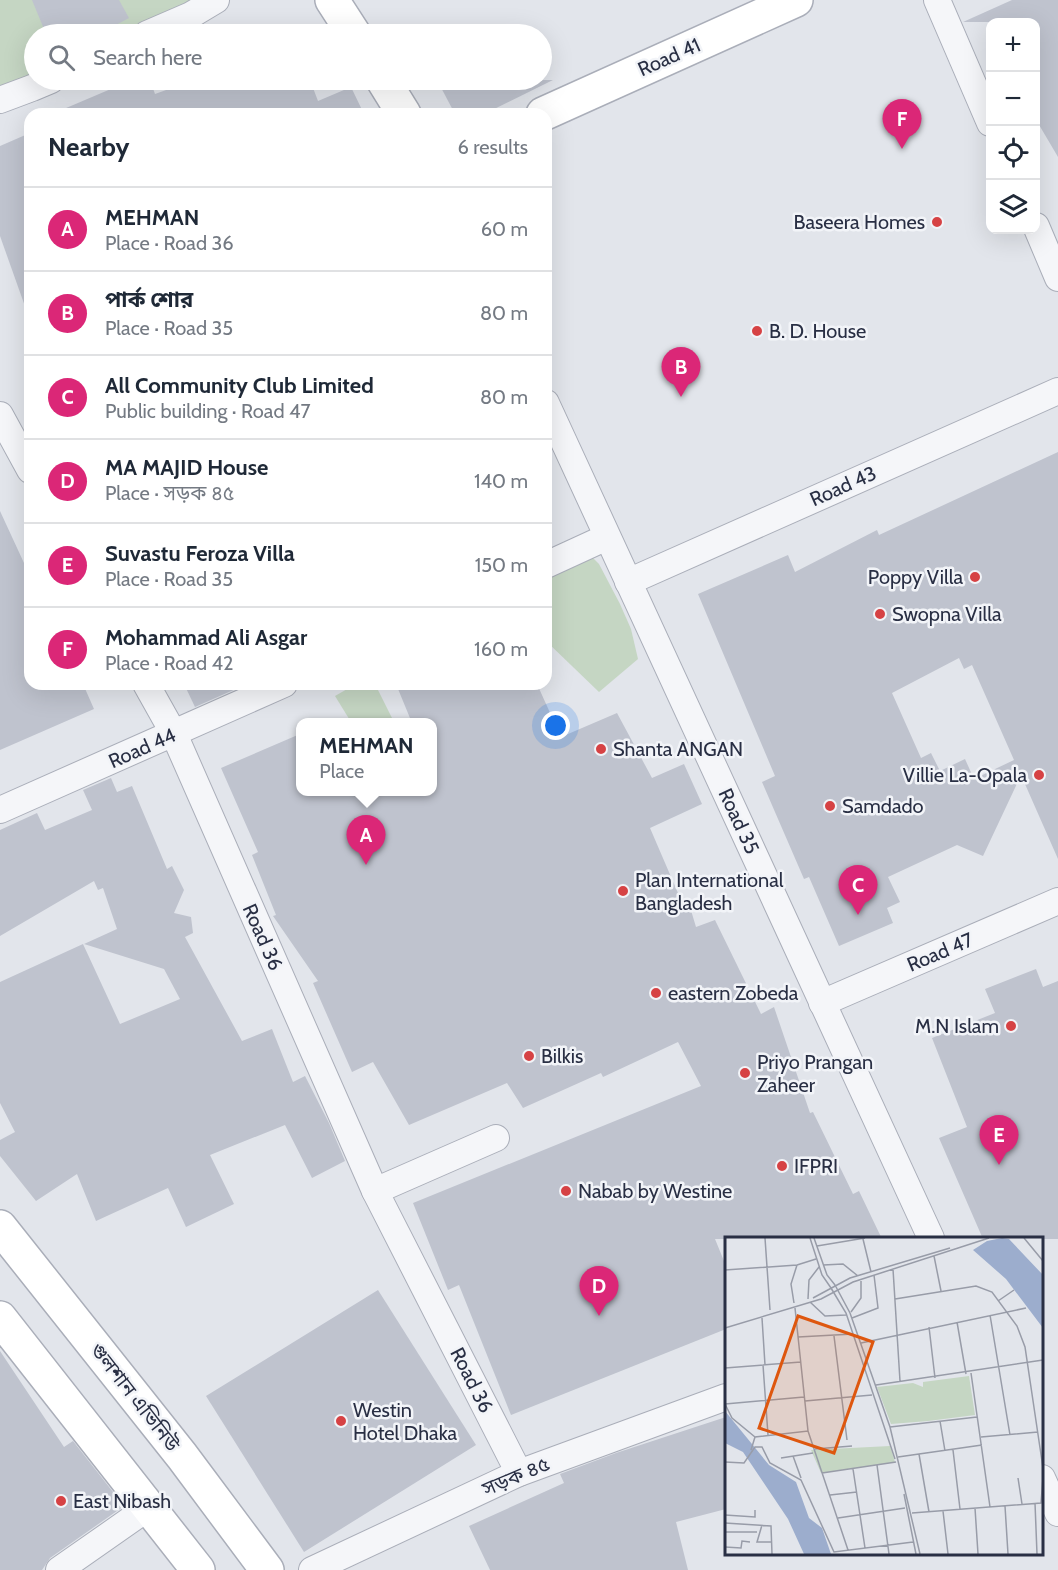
<!DOCTYPE html>
<html lang="en">
<head>
<meta charset="utf-8">
<style>
  :root { --surface:#fff; --page:#f2f2f3; --text:#1f2937; --muted:#747a83; --line:#e0e1e3; --accent:#db2777 }
  body { margin:0; font-family:Cabin,"Noto Sans Bengali",sans-serif; background:var(--page); color:var(--text) }
  .controls { position:absolute; right:18px; top:18px; display:grid; overflow:hidden; border-radius:12px; box-shadow:0 6px 24px #0002 }
  .controls button { width:54px; height:54px; display:grid; place-items:center; padding:0; border:0; border-bottom:2px solid var(--line); background:var(--surface); color:var(--text); font:30px sans-serif }
  .you { position:absolute; left:556px; top:726px; width:21px; height:21px; margin:-15px; border:4px solid #fff; border-radius:50%; background:#1a73e8; box-shadow:0 0 0 9px #1a73e833 }
  .badge { display:grid; place-items:center; width:39px; height:39px; border-radius:50%; background:var(--accent); color:#fff; font-size:20px; font-weight:700 }
  .pin { position:absolute; translate:-50% -50px; filter:drop-shadow(0 2px 3px #0008) }
  .pin::after { content:''; position:absolute; top:32px; width:21px; height:18px; background:inherit; clip-path:polygon(0 0,100% 0,50% 100%) }
  .popup { position:absolute; left:296px; top:718px; width:141px; height:78px; box-sizing:border-box; display:grid; place-content:center; border-radius:12px; background:var(--surface); filter:drop-shadow(0 2px 4px #0005); font-size:20px; white-space:nowrap; color:var(--muted) }
  .popup b { font-size:22px; color:var(--text) }
  .popup::after { content:''; position:absolute; left:50%; top:100%; margin-left:-12px; border:12px solid transparent; border-top-color:var(--surface) }
  .list { margin:0; padding:0; list-style:none }
  h2 { display:flex; justify-content:space-between; align-items:center; height:78px; margin:0; padding:0 24px; font-size:26px }
  h2 small { font-size:20px; font-weight:400; color:var(--muted) }
  .list li { display:grid; grid-template-columns:39px 1fr auto; gap:18px; align-items:center; box-sizing:border-box; height:84px; padding:0 24px; border-top:2px solid var(--line) }
  .list b { display:block; font-size:22px; white-space:nowrap }
  .list p { margin:0; font-size:20px; white-space:nowrap; color:var(--muted) }
  .list em { font-size:20px; font-style:normal; color:var(--muted) }
  .icon { flex:none; width:33px; height:33px; fill:none; stroke:currentColor; stroke-width:2; stroke-linecap:round; stroke-linejoin:round }
  .map { position:relative; flex:none; width:1058px; height:1570px; overflow:hidden }
  .search { position:absolute; background:var(--surface); box-shadow:0 6px 24px #0002; left:24px; top:24px; width:528px; height:66px; display:flex; align-items:center; gap:15px; box-sizing:border-box; padding:0 21px; border-radius:33px; color:var(--muted); font-size:22px }
  .panel { position:absolute; background:var(--surface); box-shadow:0 6px 24px #0002; left:24px; top:108px; width:528px; height:582px; border-radius:18px }
  .map>svg:first-child { display:block }
</style>
</head>
<body>
<div class="map">
<svg width="1058" height="1570" viewBox="0 0 1058 1570">
  <rect width="100%" height="100%" fill="#e2e5eb"/>
  <g fill="#c5d6c3">
    <path d="M0 0H206L186 11 134 34H34V79L0 93Z"/>
    <path d="M587 552 599 564 620 604 631 629 638 659 599 692 546 641V572Z"/>
    <path d="M356 684H375L394 722H351L335 696Z"/>
  </g>
  <g fill="#bfc3ce" fill-rule="evenodd">
    <path d="M32 0H119L129 18 99 34H46Z"/>
    <path d="M1012 0H1058V157L1035 118V22H963Z"/>
    <path d="M132 80H150L155 94 194 80H310L318 101 351 87 364 114H52Z"/>
    <path d="M437 80H553L484 114H455Z"/>
    <path d="M30 133V311L27 312 0 236V146Z"/>
    <path d="M1058 452V859L1021 775 983 856 957 845 888 877 900 902 887 908 893 923 839 946 809 877 804 879 762 782 775 776 698 594 788 555 795 572 877 530 879 535ZM959 658 964 669 972 665 1014 760 974 779 965 759 940 771 931 753 921 758 892 693Z"/>
    <path d="M0 511 30 576V684H83L94 709 0 750Z"/>
    <path d="M184 684H247L195 707Z"/>
    <path d="M396 684H537L561 737 617 713 652 778 684 764 702 804 650 828 684 907H690L696 927 715 920 761 1014 774 1007 810 1113 813 1112 853 1194 859 1191 882 1239H715L726 1266V1329L511 1415 459 1285 448 1290 413 1203 701 1086 678 1042 603 1077 601 1073 523 1108 507 1083 409 1125 373 1062 352 1072 313 983 318 981 273 916 276 915 252 855 258 852 221 768 300 734V792H432V723H412Z"/>
    <path d="M111 778 117 792 132 786 167 869 172 866 184 890 174 913 191 917 193 933 185 937 242 1041 272 1029 293 1082 305 1076 329 1123 345 1161 312 1178 285 1125 210 1155 234 1204 186 1227 168 1188 96 1221 77 1174 36 1201 0 1156V1140L15 1132 0 1103V982L83 944 120 1024 180 999 164 969 84 944 117 929 103 888 98 890 94 881 0 936V830L37 813 45 830 92 810 83 790Z"/>
    <path d="M1036 969 1043 987 1058 981V1239H983L939 1138 967 1127 932 1038 995 1013 985 989Z"/>
    <path d="M378 1290 476 1445 304 1552 206 1396Z"/>
    <path d="M0 1351 64 1447 73 1441 124 1506 50 1558 42 1570H0Z"/>
    <path d="M726 1417V1509L676 1522 688 1570H490L469 1526 564 1483 560 1474 616 1453Z"/>
  </g>
  <g fill="none" stroke-linecap="round" stroke-linejoin="round">
    <defs>
      <g id="minor">
        <path d="M937 0 990 123"/>
        <path d="M147 34 191 15 216 0"/>
        <path d="M0 100 32 88 51 80"/>
        <path d="M1036 226 1058 278"/>
        <path d="M546 403 931 1238"/>
        <path d="M0 415 30 470"/>
        <path d="M546 565 607 537"/>
        <path d="M628 582 1058 391"/>
        <path d="M146 684 174 734 375 1191 519 1473"/>
        <path d="M0 810 284 684"/>
        <path d="M822 1003 1058 901"/>
        <path d="M375 1191 496 1138"/>
        <path d="M1042 1478 1058 1513"/>
        <path d="M59 1570 149 1507"/>
        <path d="M312 1570 519 1473 726 1397"/>
      </g>
      <g id="secondary">
        <path d="M332 0 354 34"/>
        <path d="M383 80 404 114"/>
        <path d="M543 114 796 0"/>
        <path d="M0 1227 182 1456 267 1570"/>
        <path d="M0 1318 198 1570"/>
      </g>
    </defs>
    <use href="#minor" stroke="#aaaeb9" stroke-width="28"/>
    <use href="#secondary" stroke="#aaaeb9" stroke-width="36"/>
    <use href="#minor" stroke="#f5f6f9" stroke-width="26"/>
    <use href="#secondary" stroke="#fff" stroke-width="33"/>
  </g>
  <g fill="#d64244" stroke="#f2f4f8" stroke-width="2">
    <circle cx="937" cy="222" r="6"/>
    <circle cx="757" cy="331" r="6"/>
    <circle cx="975" cy="577" r="6"/>
    <circle cx="880" cy="614" r="6"/>
    <circle cx="601" cy="749" r="6"/>
    <circle cx="1039" cy="775" r="6"/>
    <circle cx="830" cy="806" r="6"/>
    <circle cx="623" cy="891" r="6"/>
    <circle cx="656" cy="993" r="6"/>
    <circle cx="1011" cy="1026" r="6"/>
    <circle cx="529" cy="1056" r="6"/>
    <circle cx="745" cy="1073" r="6"/>
    <circle cx="782" cy="1166" r="6"/>
    <circle cx="566" cy="1191" r="6"/>
    <circle cx="341" cy="1421" r="6"/>
    <circle cx="61" cy="1501" r="6"/>
  </g>
  <g text-anchor="middle" dominant-baseline="central" stroke-width="5" stroke-linejoin="round" paint-order="stroke">
    <g font-size="20" fill="#292f44" stroke="#f2f4f8">
      <text transform="translate(669 57) rotate(-24)">Road 41</text>
      <text transform="translate(843 486) rotate(-24)">Road 43</text>
      <text transform="translate(142 748) rotate(-24)">Road 44</text>
      <text transform="translate(739 821) rotate(65)">Road 35</text>
      <text transform="translate(263 937) rotate(66)">Road 36</text>
      <text transform="translate(940 952) rotate(-23)">Road 47</text>
      <text transform="translate(472 1380) rotate(63)">Road 36</text>
      <text transform="translate(135 1397) rotate(52)">গুলশান এভিনিউ</text>
      <text transform="translate(516 1476) rotate(-23)">সড়ক ৪৫</text>
    </g>
    <g font-size="20" fill="#292f44" stroke="#f2f4f8" text-anchor="start">
      <text x="925" y="222" text-anchor="end">Baseera Homes</text>
      <text x="769" y="331">B. D. House</text>
      <text x="963" y="577" text-anchor="end">Poppy Villa</text>
      <text x="892" y="614">Swopna Villa</text>
      <text x="613" y="749">Shanta ANGAN</text>
      <text x="1027" y="775" text-anchor="end">Villie La-Opala</text>
      <text x="842" y="806">Samdado</text>
      <text x="635" y="880">Plan International<tspan x="635" dy="23">Bangladesh</tspan></text>
      <text x="668" y="993">eastern Zobeda</text>
      <text x="999" y="1026" text-anchor="end">M.N Islam</text>
      <text x="541" y="1056">Bilkis</text>
      <text x="757" y="1062">Priyo Prangan<tspan x="757" dy="23">Zaheer</tspan></text>
      <text x="794" y="1166">IFPRI</text>
      <text x="578" y="1191">Nabab by Westine</text>
      <text x="353" y="1410">Westin<tspan x="353" dy="23">Hotel Dhaka</tspan></text>
      <text x="73" y="1501">East Nibash</text>
    </g>
  </g>
  <g transform="translate(725 1237)">
    <rect width="318" height="318" fill="#e2e5eb"/>
    <path d="M244 139 250 178 203 184 166 187 152 150 188 146 198 150V145ZM165 209 170 225 96 236 86 213Z" fill="#c5d6c3"/>
    <path d="M277 1 284 2 318 38V91L281 42 248 13 262 4ZM0 174 44 228 71 245 84 281 97 291 106 317H79L63 282 18 215 0 206Z" fill="#9cadcd"/>
    <path fill="none" stroke="#989ca8" stroke-width="1.5" d="M40 1 45 73M85 1 97 38 106 51M89 1 102 38 110 48M299 1 318 24M138 2 146 35M92 9 140 1M209 19 216 54M98 28 118 27 133 39M168 32 175 144M0 33 72 28 91 22M110 48 125 76 165 190 195 317M106 51 121 76 170 222M88 61 125 41 225 11M83 62 84 43 94 30M170 62 251 49 267 55 292 89 300 110 318 231M273 64 289 53M85 65 100 79 121 78M69 66 66 47 72 28M70 71 83 194M126 75 136 61V44M265 78 285 198M37 81 40 128M127 81 153 71 149 38M232 85 241 137M204 90 210 141M0 91 96 62 128 45 264 1M109 99 122 203M73 100 128 97M136 106 301 71M38 128 43 198M0 131 76 125M246 136 265 270M151 148 318 123M80 164 147 158M0 167 79 160M0 167 7 181 30 200M215 184 220 214M165 190 252 180M256 200 313 195M90 212 127 209M26 213 30 200 83 194 123 313M228 213 235 272M194 217 204 275M68 219 76 241M173 220 257 208M56 221 88 216M0 225 19 226 30 210H37L45 226 76 243 109 315 188 305M152 228 164 317M128 232 140 311M97 236 171 225M293 241 297 267M179 257 191 317M105 258 132 255M310 266 312 317M280 269 283 317M250 271 253 317M218 274 223 317M187 276 316 266 318 241M0 278 30 280V273M113 281 180 271M0 286 46 289 47 317M37 288 32 305H46M0 295H32M0 310 16 311 17 304 25 305"/>
    <path fill="#de570f" fill-opacity="0.15" stroke="#de570f" stroke-width="3" d="M73 79 148 105 109 216 34 191Z"/>
    <rect width="318" height="318" fill="none" stroke="#292f44" stroke-width="3"/>
  </g>
</svg>
<div class="controls">
<button>+</button>
<button>−</button>
<button><svg class="icon" aria-label="locate" viewBox="0 0 24 24"><circle cx="12" cy="12" r="6"/><path d="M12 2v4M12 18v4M2 12h4M18 12h4"/></svg></button>
<button><svg class="icon" aria-label="layers" viewBox="0 0 24 24"><path d="M12 4l9 5-9 5-9-5zM3 14l9 5 9-5"/></svg></button>
</div>
<div class="you"></div>
<div class="pin badge" style="left:366px;top:865px">A</div>
<div class="popup"><b>MEHMAN</b>Place</div>
<div class="pin badge" style="left:681px;top:397px">B</div>
<div class="pin badge" style="left:858px;top:915px">C</div>
<div class="pin badge" style="left:599px;top:1316px">D</div>
<div class="pin badge" style="left:999px;top:1165px">E</div>
<div class="pin badge" style="left:902px;top:149px">F</div>
<div class="search"><svg class="icon" aria-label="search" viewBox="0 0 24 24"><circle cx="10" cy="10" r="6"/><path d="M15 15l6 6"/></svg>Search here</div>
<section class="panel">
<h2>Nearby<small>6 results</small></h2>
<ul class="list">
<li><span class="badge">A</span><div><b>MEHMAN</b><p>Place · Road 36</p></div><em>60 m</em></li>
<li><span class="badge">B</span><div><b>পার্ক শোর</b><p>Place · Road 35</p></div><em>80 m</em></li>
<li><span class="badge">C</span><div><b>All Community Club Limited</b><p>Public building · Road 47</p></div><em>80 m</em></li>
<li><span class="badge">D</span><div><b>MA MAJID House</b><p>Place · সড়ক ৪৫</p></div><em>140 m</em></li>
<li><span class="badge">E</span><div><b>Suvastu Feroza Villa</b><p>Place · Road 35</p></div><em>150 m</em></li>
<li><span class="badge">F</span><div><b>Mohammad Ali Asgar</b><p>Place · Road 42</p></div><em>160 m</em></li>
</ul>
</section>
</div>
</body>
</html>
